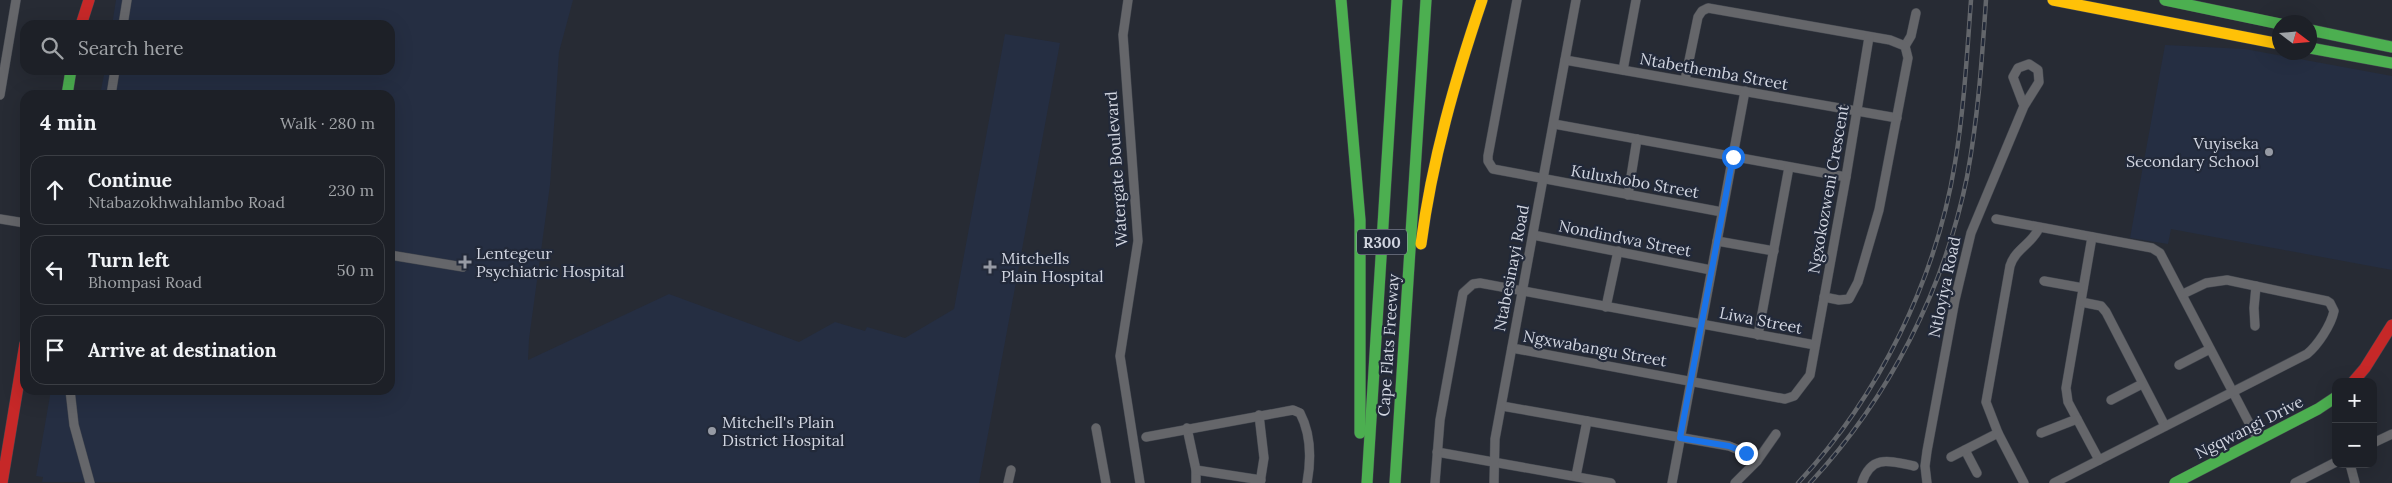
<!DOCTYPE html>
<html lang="en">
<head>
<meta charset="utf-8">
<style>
  :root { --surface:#1d2027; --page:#2a2d33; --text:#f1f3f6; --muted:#a0a3a7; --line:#3b3e44 }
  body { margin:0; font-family:Lora,serif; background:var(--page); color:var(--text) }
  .controls { position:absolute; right:15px; bottom:15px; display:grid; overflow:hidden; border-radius:10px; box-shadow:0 5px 20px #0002 }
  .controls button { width:45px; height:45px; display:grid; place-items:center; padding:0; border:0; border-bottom:1px solid var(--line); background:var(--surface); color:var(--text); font:25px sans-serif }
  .compass { position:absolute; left:2272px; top:15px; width:45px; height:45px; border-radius:50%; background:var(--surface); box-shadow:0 5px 20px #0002; rotate:106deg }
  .stop { position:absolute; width:15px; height:15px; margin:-11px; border:4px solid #1a73e8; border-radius:50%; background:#fff }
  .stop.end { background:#1a73e8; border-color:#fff; box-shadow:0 1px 5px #0008 }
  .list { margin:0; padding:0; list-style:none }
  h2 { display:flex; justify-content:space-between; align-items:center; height:65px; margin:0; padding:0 20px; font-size:21px }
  h2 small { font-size:16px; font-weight:400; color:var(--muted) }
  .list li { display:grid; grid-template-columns:32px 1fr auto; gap:15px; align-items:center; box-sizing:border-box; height:70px; margin:0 10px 10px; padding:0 10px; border:1px solid var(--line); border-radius:15px }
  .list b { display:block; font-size:19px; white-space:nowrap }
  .list p { margin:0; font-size:16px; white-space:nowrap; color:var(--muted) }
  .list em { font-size:16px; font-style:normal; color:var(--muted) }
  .icon { flex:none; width:28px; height:28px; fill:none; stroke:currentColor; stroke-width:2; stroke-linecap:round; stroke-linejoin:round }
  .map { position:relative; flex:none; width:2392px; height:483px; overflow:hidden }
  .search { position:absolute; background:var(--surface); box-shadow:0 5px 20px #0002; left:20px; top:20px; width:375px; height:55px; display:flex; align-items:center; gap:12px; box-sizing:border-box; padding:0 18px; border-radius:15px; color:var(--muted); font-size:19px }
  .panel { position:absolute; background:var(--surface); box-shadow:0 5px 20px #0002; left:20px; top:90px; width:375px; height:305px; border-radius:15px }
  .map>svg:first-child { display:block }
</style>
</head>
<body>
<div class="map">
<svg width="2392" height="483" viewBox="0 0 2392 483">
  <rect width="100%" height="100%" fill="#272b34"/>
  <g fill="#252e42">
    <path d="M116 0H573L559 52 550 185 529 339 528 360 669 294 799 342 835 322 865 331 867 327 905 338 954 309 1005 34 1060 43 979 483 42 482 43 477 36 476 51 390H390V95H100L105 70H390V25H112Z"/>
    <path d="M2165 45 2245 49 2392 76V270L2171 229 2168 244 2130 238Z"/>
  </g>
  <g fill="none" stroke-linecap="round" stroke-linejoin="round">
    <defs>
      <g id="street">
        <path d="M1128 0 1123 35 1138 241 1120 356 1140 483"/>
        <path d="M1517 0 1488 156V161L1493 169 1722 212"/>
        <path d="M123 25 127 0"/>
        <path d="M1905 46 1911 36 1916 13"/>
        <path d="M1565 60 1897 118"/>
        <path d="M1623 70 1636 0"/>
        <path d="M1685 80 1698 17 1702 11 1708 8 1890 40 1905 46 1908 58 1879 210 1858 282 1849 299 1839 300 1824 297"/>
        <path d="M0 95 16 0"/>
        <path d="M111 95 115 70"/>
        <path d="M1554 124 1846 177"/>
        <path d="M1628 195 1637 139"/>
        <path d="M0 219 25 223"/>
        <path d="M1996 219 2152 248 2160 253 2258 440"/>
        <path d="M1533 235 1711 270"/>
        <path d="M2092 237 2066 388 2068 402 2099 460"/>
        <path d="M1717 241 1774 251"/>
        <path d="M390 255 463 267"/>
        <path d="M2044 281 2083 288"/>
        <path d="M2081 302 2101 306 2106 312 2165 426"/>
        <path d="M1606 307 1618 251"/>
        <path d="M2255 326 2254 308 2256 286"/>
        <path d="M1758 335 1789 167"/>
        <path d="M1512 348 1785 399 1794 396 1810 375 1846 177 1869 37"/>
        <path d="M2179 365 2210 349"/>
        <path d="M70 390 74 425 90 483"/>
        <path d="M2111 400 2142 384"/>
        <path d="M1502 406 1729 446 1746 453 1757 461"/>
        <path d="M1259 415 1264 458 1260 483"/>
        <path d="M1096 428 1106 483"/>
        <path d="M1187 428 1196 470V483"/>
        <path d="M2041 433 2077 419"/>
        <path d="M1146 437 1293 410 1300 413C1311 434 1311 461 1307 483"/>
        <path d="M2373 443 2392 434"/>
        <path d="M1965 450 1977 473"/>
        <path d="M1437 452 1611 483"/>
        <path d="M1951 457 1998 433"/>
        <path d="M2350 464 2355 483"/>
        <path d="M1196 470 1261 480"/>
        <path d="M1576 476 1587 421"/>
        <path d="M1008 483 1011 470"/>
        <path d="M1435 483 1440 420 1463 293 1473 284 1480 283 1815 345"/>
        <path d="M1494 483 1495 439 1576 0"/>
        <path d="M1672 483 1745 91"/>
        <path d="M1735 483 1757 461 1776 434"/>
        <path d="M1862 483C1871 454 1890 461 1914 466"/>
        <path d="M1927 483 1925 466 1927 451 1955 300 1971 233 2024 106 2039 82 2038 70 2029 64 2018 68 2013 77 2024 106"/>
        <path d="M2024 483 1998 433 1986 402 2010 266C2015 249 2032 244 2039 228"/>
        <path d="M2054 483 2307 354C2318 345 2331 325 2334 311L2330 303 2327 301 2227 280 2206 283 2183 294"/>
        <path d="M2295 483 2336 462"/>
      </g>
      <g id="fast">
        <path d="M1341 0 1360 220V433"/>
        <path d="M2165 0 2280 24"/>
        <path d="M2310 30 2392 47"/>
        <path d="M2310 48 2392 63"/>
        <path d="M67 95 71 70"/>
        <path d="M1367 483 1397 0"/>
        <path d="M1395 483 1426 0"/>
        <path d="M2175 483 2318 409 2336 397"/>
      </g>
      <g id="slow">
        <path d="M2053 0 2280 44"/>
        <path d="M1421 244C1432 160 1455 80 1482 0"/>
      </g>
      <g id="jam">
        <path d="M81 25 89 0"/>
        <path d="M2353 382 2365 368 2392 325"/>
        <path d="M2 483 25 344"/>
      </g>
    </defs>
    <use href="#street" stroke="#43474f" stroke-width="10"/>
    <use href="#fast" stroke="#43474f" stroke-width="12"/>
    <use href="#slow" stroke="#43474f" stroke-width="12"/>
    <use href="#jam" stroke="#43474f" stroke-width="12"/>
    <use href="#street" stroke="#65666a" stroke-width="9"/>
    <use href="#fast" stroke="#4caf50" stroke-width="11"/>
    <use href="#slow" stroke="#ffc107" stroke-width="11"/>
    <use href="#jam" stroke="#c62828" stroke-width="11"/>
    <defs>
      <g id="rail">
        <path d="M1798 483C1879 396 1936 280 1955 163 1964 109 1967 54 1971 0"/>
        <path d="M1810 483C1889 398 1944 290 1967 177 1978 118 1982 59 1986 0"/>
      </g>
    </defs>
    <use href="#rail" stroke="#63666b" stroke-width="4.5"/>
    <use href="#rail" stroke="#222939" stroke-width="2.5" stroke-dasharray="8" stroke-linecap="butt"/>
  </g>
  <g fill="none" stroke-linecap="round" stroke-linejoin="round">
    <path stroke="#1a73e8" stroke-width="6" d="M1733 157 1680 438 1729 446 1746 453"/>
  </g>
  <g fill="#969aa4" stroke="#222939" stroke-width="2">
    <circle cx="2269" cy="152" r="5"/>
    <path d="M462.5 254.5h5v5h5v5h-5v5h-5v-5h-5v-5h5z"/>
    <path d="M987.5 259.5h5v5h5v5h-5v5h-5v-5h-5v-5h5z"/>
    <circle cx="712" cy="431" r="5"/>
  </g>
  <g text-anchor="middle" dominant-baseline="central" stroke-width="4.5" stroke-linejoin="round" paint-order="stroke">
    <rect fill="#222939" stroke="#9ca1ae" stroke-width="1" x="1357" y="229.5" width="50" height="25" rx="4"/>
    <g font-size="15" font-weight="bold" fill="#d1d5e0">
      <text x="1382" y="242">R300</text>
    </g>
    <g font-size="16" fill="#d1d5e0" stroke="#222939">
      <text transform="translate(1714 71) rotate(10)">Ntabethemba Street</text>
      <text transform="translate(1116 169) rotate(-94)">Watergate Boulevard</text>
      <text transform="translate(1635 181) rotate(10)">Kuluxhobo Street</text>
      <text transform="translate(1828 189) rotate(-80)">Ngxokozweni Crescent</text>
      <text transform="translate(1625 238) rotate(11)">Nondindwa Street</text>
      <text transform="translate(1511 268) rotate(-79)">Ntabesinayi Road</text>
      <text transform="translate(1944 287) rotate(-78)">Ntloyiya Road</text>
      <text transform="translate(1761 320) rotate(11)">Liwa Street</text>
      <text transform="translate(1388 345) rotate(-86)">Cape Flats Freeway</text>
      <text transform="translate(1595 348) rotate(10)">Ngxwabangu Street</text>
      <text transform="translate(2249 427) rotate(-27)">Ngqwangi Drive</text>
    </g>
    <g font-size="16" fill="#d1d5e0" stroke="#222939" text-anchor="start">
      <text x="2259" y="143" text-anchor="end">Vuyiseka<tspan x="2259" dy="18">Secondary School</tspan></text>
      <text x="476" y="253">Lentegeur<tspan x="476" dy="18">Psychiatric Hospital</tspan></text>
      <text x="1001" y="258">Mitchells<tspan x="1001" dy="18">Plain Hospital</tspan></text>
      <text x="722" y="422">Mitchell's Plain<tspan x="722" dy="18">District Hospital</tspan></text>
    </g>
  </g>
</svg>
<div class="controls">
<button>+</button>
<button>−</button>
</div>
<svg class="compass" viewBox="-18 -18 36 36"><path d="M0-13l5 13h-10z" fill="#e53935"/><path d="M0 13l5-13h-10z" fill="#a0a3a7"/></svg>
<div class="stop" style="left:1733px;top:157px"></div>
<div class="stop end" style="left:1746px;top:453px"></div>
<div class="search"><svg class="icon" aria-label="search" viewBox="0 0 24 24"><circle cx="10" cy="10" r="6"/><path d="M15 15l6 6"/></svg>Search here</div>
<section class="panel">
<h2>4 min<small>Walk · 280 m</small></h2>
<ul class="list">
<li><svg class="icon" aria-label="ahead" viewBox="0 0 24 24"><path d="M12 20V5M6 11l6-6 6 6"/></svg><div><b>Continue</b><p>Ntabazokhwahlambo Road</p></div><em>230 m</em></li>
<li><svg class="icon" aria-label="left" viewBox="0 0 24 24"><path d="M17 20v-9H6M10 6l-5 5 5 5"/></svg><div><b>Turn left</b><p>Bhompasi Road</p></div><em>50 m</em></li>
<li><svg class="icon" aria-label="arrive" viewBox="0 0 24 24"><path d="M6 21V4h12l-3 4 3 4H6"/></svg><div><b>Arrive at destination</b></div></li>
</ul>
</section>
</div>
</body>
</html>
